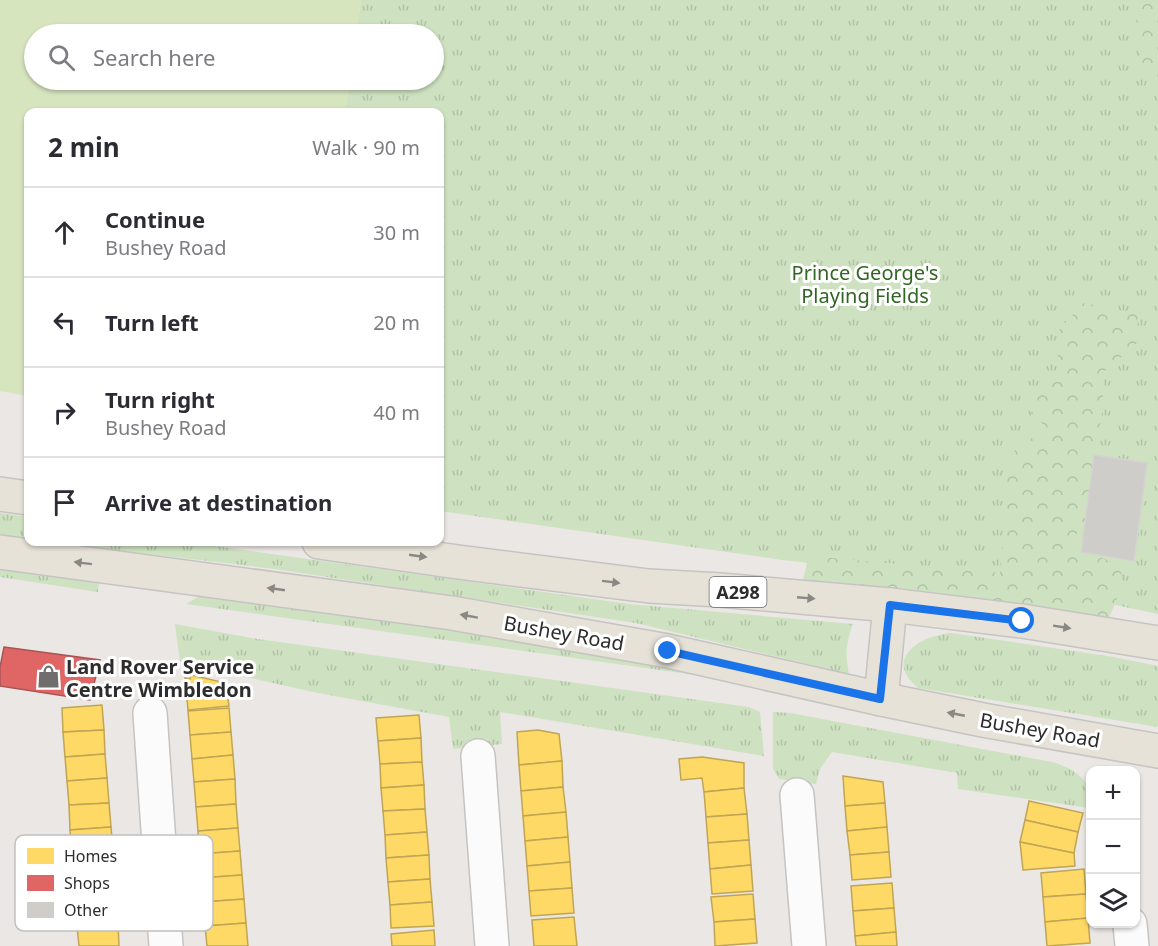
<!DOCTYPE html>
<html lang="en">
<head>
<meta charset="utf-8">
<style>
  :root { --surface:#fff; --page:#f2f2f3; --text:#2b2b33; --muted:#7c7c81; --line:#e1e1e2 }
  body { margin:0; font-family:"Noto Sans",sans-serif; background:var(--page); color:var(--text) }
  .controls { position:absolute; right:18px; bottom:18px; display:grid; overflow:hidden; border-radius:12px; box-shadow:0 2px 4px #0004 }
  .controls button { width:54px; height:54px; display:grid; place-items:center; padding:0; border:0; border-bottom:2px solid var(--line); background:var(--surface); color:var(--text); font:30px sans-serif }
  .stop { position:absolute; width:18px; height:18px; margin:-14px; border:4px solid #1a73e8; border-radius:50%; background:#fff }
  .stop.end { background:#1a73e8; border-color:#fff; box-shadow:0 2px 6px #0008 }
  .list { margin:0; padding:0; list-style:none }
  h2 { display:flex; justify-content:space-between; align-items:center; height:78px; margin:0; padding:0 24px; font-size:26px }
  h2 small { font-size:20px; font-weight:400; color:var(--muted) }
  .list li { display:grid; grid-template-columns:39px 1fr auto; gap:18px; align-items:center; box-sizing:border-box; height:90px; padding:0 24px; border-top:2px solid var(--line) }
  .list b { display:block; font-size:22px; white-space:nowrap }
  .list p { margin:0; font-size:20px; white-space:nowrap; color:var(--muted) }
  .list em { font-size:20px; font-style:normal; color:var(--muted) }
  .icon { flex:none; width:33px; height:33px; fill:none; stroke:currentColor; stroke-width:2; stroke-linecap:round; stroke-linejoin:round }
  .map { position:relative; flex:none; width:1158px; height:946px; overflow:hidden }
  .search { position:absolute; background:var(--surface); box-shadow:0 2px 4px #0004; left:24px; top:24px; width:420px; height:66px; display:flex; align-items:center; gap:15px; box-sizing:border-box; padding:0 21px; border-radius:33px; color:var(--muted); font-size:22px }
  .panel { position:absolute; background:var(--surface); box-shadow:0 2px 4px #0004; left:24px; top:108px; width:420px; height:438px; border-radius:12px }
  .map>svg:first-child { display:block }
</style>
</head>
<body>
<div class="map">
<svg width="1158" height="946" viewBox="0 0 1158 946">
  <defs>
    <pattern id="grass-tufts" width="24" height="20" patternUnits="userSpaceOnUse" patternTransform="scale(1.5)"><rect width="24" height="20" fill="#cee2c1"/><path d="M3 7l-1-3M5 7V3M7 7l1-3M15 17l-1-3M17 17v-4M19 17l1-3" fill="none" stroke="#b1c2a6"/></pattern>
    <pattern id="forest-crowns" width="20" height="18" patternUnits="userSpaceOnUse" patternTransform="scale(1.5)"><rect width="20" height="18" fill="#cee2c1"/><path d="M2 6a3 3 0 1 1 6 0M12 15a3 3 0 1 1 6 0" fill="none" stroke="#b1c2a6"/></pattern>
  </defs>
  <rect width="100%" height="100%" fill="#eae7e4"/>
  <g fill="url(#grass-tufts)">
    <path d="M361 0H1158V614L1050 591 783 560 440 511V112H345L350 80H434V34H356Z"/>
    <path d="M0 513 28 517V539L0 535Z"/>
    <path d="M49 542H186L629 604 853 624C846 642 845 655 849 674L636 623 274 569Z"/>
    <path d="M0 568 99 580 98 592 0 577Z"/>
    <path d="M201 595 438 624 672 663 696 675 186 604Z"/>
    <path d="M175 624 258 639 749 707 760 712 764 756 500 712 502 744 453 749 449 717 313 692 180 662Z"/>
    <path d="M951 633 1114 657 1158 666V727L918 688C883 659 919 636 951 633Z"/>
    <path d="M773 712 790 713 1052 762C1067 766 1087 776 1090 793 1091 797 1090 804 1090 808L958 789 957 773 832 752 820 769 816 784 779 779 773 769Z"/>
  </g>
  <g fill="url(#forest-crowns)">
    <path d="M1134 0H1158V81L1144 80Z"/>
    <path d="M1084 303 1138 314 1137 343 1104 372 1102 413 1093 468 1104 496 1084 526 1068 543 1120 566 1123 584 1107 623 802 583 809 556 1000 573 1009 455 1047 427 1031 415 1035 395 1058 377 1057 332Z"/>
  </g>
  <path fill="#d7e5bf" d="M0 0H361L356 34H34V80H350L345 112H28V396L0 391Z"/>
  <g fill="#ffd966" stroke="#c0a555" stroke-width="1.5">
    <path d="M191 675 226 683 229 706 188 710 185 678 190 679Z"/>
    <path d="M102 705 104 730 63 732 62 708Z"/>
    <path d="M229 708 231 732 190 735 188 711Z"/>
    <path d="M419 715 421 738 378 741 376 718Z"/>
    <path d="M104 730 105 754 65 757 63 732Z"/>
    <path d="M538 730 559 734 562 761 519 765 517 732Z"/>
    <path d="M231 732 233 755 192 759 190 735Z"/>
    <path d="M421 738 422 762 380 764 378 741Z"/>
    <path d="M105 754 107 778 67 781 65 757Z"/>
    <path d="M233 755 235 779 194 782 192 759Z"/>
    <path d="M702 757 744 763V788L704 792 702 778 681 780 679 759Z"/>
    <path d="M562 761 563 787 521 791 519 765Z"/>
    <path d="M422 762 424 785 381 788 380 764Z"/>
    <path d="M843 776 883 782 885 803 845 806Z"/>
    <path d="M107 778 109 803 69 805 67 781Z"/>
    <path d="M235 779 236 804 196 807 194 782Z"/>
    <path d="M424 785 425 809 383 811 381 788Z"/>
    <path d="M563 787 566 812 523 816 521 791Z"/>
    <path d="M744 788 747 814 706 817 704 792Z"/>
    <path d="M1029 801 1083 813 1078 832 1025 820Z"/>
    <path d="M109 803 111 827 70 830 69 805Z"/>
    <path d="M885 803 887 827 847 831 845 806Z"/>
    <path d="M236 804 238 828 198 831 196 807Z"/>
    <path d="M425 809 427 832 385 835 383 811Z"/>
    <path d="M566 812 568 837 525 841 523 816Z"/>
    <path d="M747 814 749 840 708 843 706 817Z"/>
    <path d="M1025 820 1078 832 1074 853 1020 842Z"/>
    <path d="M111 827 113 851 72 854 70 830Z"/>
    <path d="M887 827 889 852 850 855 847 831Z"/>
    <path d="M238 828 240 851 199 854 198 831Z"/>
    <path d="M427 832 429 855 386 858 385 835Z"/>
    <path d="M568 837 570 862 527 866 525 841Z"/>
    <path d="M749 840 751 865 710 869 708 843Z"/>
    <path d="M1020 842 1074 853 1075 866 1023 870Z"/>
    <path d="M240 851 242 875 201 878 199 854Z"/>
    <path d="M889 852 891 877 852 880 850 855Z"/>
    <path d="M429 855 430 879 388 882 386 858Z"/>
    <path d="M570 862 572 888 529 891 527 866Z"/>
    <path d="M751 865 753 891 712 894 710 869Z"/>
    <path d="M1084 869 1086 894 1043 897 1041 873Z"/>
    <path d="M242 875 244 899 203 902 201 878Z"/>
    <path d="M430 879 432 902 390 905 388 882Z"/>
    <path d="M892 883 894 908 853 911 851 886Z"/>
    <path d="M572 888 574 913 531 916 529 891Z"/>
    <path d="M753 894 755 919 714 922 711 897Z"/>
    <path d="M1086 894 1088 918 1045 922 1043 897Z"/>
    <path d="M244 899 246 923 205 926 203 902Z"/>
    <path d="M432 902 434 926 391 928 390 905Z"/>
    <path d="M894 908 896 932 855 936 853 911Z"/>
    <path d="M574 917 577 946H534L532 920Z"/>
    <path d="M1088 918 1090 943 1047 946 1045 922Z"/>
    <path d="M755 919 757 943 715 946 714 922Z"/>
    <path d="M246 923 248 946H207L205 926Z"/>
    <path d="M118 924 119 946H79L77 927Z"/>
    <path d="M434 930 435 946H392L391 934Z"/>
    <path d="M896 932 897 946H856L855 936Z"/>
  </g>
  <path fill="#e06666" stroke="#a55" stroke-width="1.5" d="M4 647 100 660 90 700 0 686V667Z"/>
  <path fill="#cfcdca" stroke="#d5d3d0" stroke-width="1.5" d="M1094 455 1147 463 1134 561 1081 552Z"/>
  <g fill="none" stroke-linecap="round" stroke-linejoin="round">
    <defs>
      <g id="street">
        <path d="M150 713 166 946"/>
        <path d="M478 756 492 946"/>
        <path d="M797 795 809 946"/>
        <path d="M1130 924 1132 946"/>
      </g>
      <g id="primary">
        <path d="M0 494 28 498"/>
        <path d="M319 542 458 562 649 586 720 590 890 605 1022 621 1158 643"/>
        <path d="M0 552 452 613 668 651 881 699 983 720 1158 751"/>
        <path d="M881 699 890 605"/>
      </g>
    </defs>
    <use href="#street" stroke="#c4c4c4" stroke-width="36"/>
    <use href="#primary" stroke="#c6c4c3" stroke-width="36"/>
    <use href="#street" stroke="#fcfbfb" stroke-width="33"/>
    <use href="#primary" stroke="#e6e2d7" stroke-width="33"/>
  </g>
  <defs><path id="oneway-solid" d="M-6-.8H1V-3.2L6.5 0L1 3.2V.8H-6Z" transform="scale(1.5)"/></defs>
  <g fill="#8a8882">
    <use href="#oneway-solid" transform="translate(418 556) rotate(8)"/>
    <use href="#oneway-solid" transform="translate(83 563) rotate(-173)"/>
    <use href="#oneway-solid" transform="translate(611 582) rotate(7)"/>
    <use href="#oneway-solid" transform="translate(276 589) rotate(-172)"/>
    <use href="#oneway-solid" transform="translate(806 598) rotate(5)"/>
    <use href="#oneway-solid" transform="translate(469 616) rotate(-170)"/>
    <use href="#oneway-solid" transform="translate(1062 627) rotate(9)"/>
    <use href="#oneway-solid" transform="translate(956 714) rotate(-169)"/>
  </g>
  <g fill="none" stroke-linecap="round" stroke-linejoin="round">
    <path stroke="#1a73e8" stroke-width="8" d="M668 651 880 699 890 605 1022 621"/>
  </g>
  <defs>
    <symbol id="shop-bare" viewBox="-9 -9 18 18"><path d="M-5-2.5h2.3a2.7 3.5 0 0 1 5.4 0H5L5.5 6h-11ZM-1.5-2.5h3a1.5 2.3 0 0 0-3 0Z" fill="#6f6e6d" stroke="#fff" stroke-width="2.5" paint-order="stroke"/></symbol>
  </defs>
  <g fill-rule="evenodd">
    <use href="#shop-bare" x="32" y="660" width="33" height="33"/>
  </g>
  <g text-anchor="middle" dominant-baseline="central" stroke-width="6" stroke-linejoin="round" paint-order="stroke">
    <rect fill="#fff" stroke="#6c6c6c" stroke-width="1.5" x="709.5" y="577" width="57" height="30" rx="4.5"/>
    <g font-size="18" font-weight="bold" fill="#2d2d2d">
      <text x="738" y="592">A298</text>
    </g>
    <g font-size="20" fill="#316523" stroke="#fff">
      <text x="865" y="272">Prince George's<tspan x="865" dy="23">Playing Fields</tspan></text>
    </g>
    <g font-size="20" fill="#2d2d2d" stroke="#fff">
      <text transform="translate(564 633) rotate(10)">Bushey Road</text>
      <text transform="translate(1040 730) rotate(10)">Bushey Road</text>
    </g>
    <g font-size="20" font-weight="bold" fill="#2d2d2d" stroke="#fff" text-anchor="start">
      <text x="66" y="666">Land Rover Service<tspan x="66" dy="23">Centre Wimbledon</tspan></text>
    </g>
  </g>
  <rect x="15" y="835" width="198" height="96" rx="9" fill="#fff" stroke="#c0c0c0" stroke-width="1.5"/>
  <rect x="27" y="848" width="27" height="16" fill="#ffd966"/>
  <rect x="27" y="875" width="27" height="16" fill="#e06666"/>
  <rect x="27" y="902" width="27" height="16" fill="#cfcdca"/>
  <g font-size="16" fill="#2d2d2d">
    <text x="64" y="862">Homes</text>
    <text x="64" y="889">Shops</text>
    <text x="64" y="916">Other</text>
  </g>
</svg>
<div class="controls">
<button>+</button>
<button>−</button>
<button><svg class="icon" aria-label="layers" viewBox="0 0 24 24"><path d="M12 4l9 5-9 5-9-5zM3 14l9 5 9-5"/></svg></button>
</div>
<div class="stop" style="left:1022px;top:621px"></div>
<div class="stop end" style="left:668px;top:651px"></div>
<div class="search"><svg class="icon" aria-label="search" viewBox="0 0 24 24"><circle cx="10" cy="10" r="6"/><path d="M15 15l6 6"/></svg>Search here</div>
<section class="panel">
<h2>2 min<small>Walk · 90 m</small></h2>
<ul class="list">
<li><svg class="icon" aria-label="ahead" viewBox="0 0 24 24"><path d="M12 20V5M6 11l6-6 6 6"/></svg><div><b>Continue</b><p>Bushey Road</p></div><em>30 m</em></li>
<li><svg class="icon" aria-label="left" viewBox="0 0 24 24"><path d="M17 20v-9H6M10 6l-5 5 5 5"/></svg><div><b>Turn left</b></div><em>20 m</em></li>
<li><svg class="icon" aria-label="right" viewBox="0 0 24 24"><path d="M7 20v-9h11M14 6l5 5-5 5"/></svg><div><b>Turn right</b><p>Bushey Road</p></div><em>40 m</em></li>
<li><svg class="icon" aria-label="arrive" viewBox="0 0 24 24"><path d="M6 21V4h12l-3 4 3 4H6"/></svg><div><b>Arrive at destination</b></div></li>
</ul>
</section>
</div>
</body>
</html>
